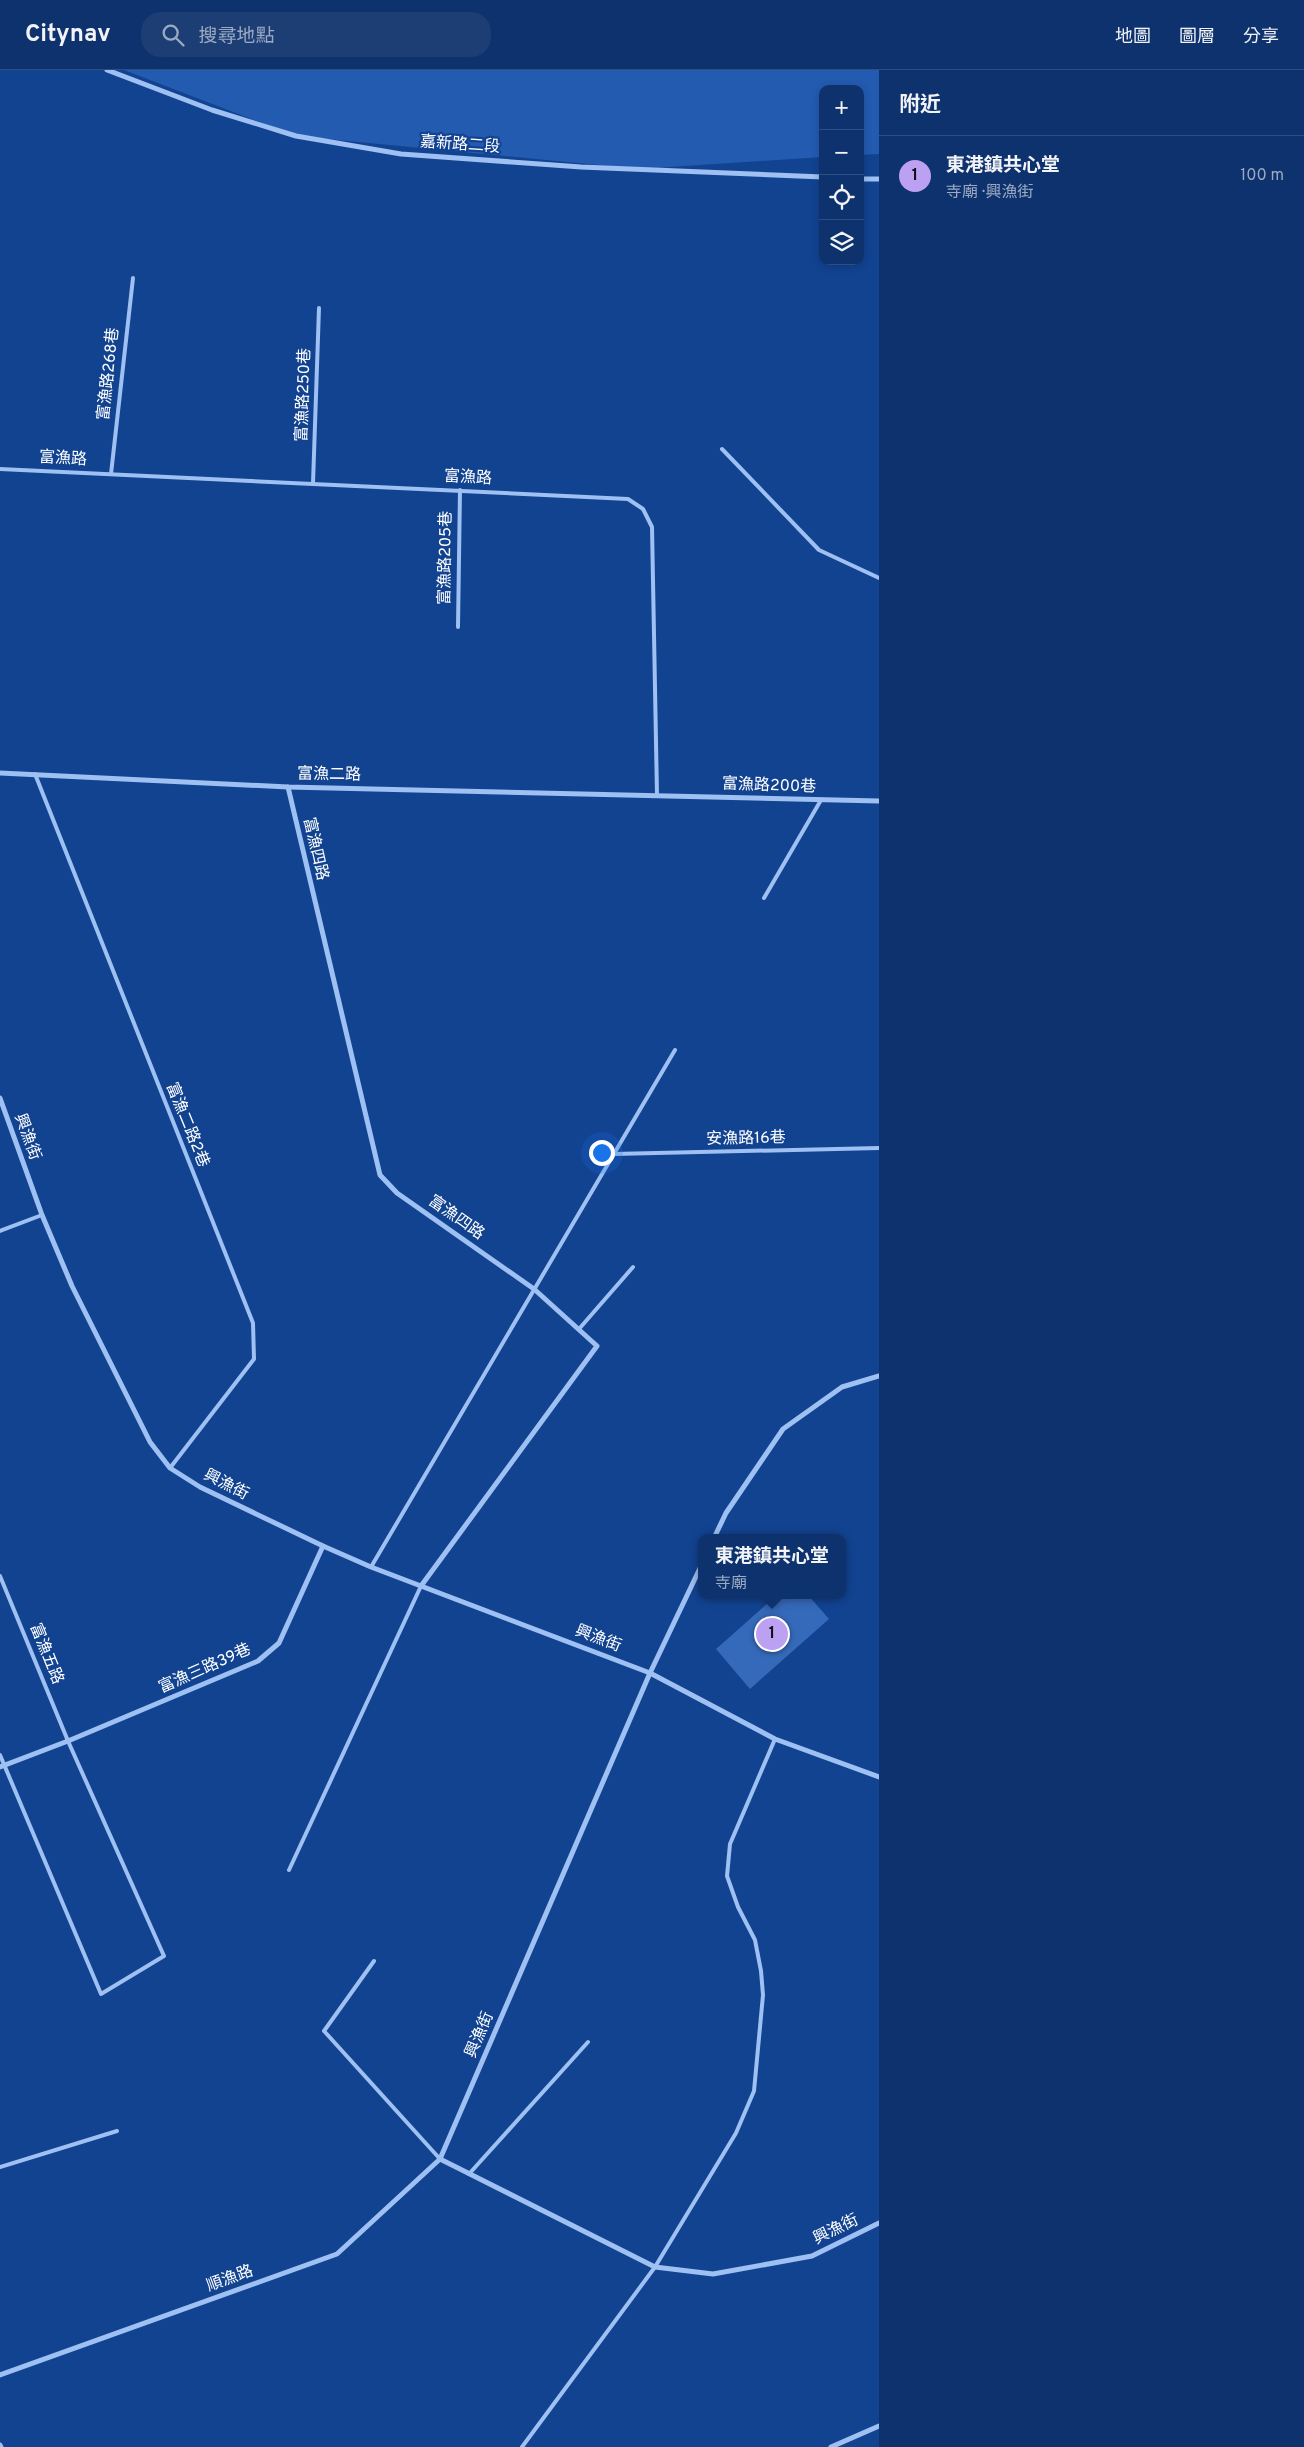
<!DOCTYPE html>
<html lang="zh-TW">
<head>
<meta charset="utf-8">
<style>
  :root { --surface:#0e326d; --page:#1c3e75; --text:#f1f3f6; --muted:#9baac2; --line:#2e4d80; --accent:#bca0f2 }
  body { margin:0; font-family:Overpass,"Noto Sans TC",sans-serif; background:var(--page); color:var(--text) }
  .controls { position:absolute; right:15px; top:15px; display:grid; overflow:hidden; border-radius:10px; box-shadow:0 2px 8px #0003 }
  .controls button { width:45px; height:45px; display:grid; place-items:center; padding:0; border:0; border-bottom:1px solid var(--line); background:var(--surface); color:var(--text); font:25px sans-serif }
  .you { position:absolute; left:601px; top:1082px; width:18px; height:18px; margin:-12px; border:4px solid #fff; border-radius:50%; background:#1a73e8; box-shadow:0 0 0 8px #1a73e833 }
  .badge { display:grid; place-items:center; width:32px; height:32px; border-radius:50%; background:var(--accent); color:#111; font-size:16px; font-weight:700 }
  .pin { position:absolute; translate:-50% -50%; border:2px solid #fff; box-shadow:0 1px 5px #0006 }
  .popup { position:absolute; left:698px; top:1464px; width:148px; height:65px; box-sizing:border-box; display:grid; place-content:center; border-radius:10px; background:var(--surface); filter:drop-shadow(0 1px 4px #0005); font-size:16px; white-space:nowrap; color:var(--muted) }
  .popup b { font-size:19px; color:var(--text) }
  .popup::after { content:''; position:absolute; left:50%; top:100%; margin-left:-10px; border:10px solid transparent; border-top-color:var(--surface) }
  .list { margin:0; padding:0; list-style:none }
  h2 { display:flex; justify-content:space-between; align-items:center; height:65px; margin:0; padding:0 20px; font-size:21px }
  h2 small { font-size:16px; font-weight:400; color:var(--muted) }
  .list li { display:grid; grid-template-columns:32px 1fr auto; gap:15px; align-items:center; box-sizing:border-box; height:80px; padding:0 20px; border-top:1px solid var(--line) }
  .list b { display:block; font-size:19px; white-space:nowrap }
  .list p { margin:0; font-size:16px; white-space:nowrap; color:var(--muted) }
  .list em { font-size:16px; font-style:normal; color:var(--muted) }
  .icon { flex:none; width:28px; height:28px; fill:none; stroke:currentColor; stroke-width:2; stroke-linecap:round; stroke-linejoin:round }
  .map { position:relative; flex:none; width:879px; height:2377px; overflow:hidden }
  header { display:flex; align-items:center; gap:30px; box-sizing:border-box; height:70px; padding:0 25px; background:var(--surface); border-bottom:1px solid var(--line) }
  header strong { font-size:24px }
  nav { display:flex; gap:28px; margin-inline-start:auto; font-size:18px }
  .search { width:350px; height:45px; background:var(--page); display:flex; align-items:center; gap:12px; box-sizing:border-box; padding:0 18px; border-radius:20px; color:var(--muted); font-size:19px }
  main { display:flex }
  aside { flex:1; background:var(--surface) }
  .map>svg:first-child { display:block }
</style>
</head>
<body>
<header>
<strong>Citynav</strong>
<div class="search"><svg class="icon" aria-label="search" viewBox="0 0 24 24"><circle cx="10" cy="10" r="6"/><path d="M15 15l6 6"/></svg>搜尋地點</div>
<nav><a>地圖</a><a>圖層</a><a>分享</a></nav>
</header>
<main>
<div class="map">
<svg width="879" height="2377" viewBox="0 0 879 2377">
  <rect width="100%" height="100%" fill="#124391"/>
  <path fill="#235bb1" d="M124 0H879V84L860 85V19H823V87L640 99 296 66Z"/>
  <path fill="#3569b9" d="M777 1525H808L829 1549 750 1619 716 1579Z"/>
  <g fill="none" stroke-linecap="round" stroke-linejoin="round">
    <g stroke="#9ec0f2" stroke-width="4">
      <path d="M722 379 819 480 879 508"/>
      <path d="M0 399 628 429 643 439 652 457 657 725"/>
      <path d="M111 404 133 208"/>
      <path d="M313 413 319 238"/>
      <path d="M458 557 460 420"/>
      <path d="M35 704 253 1253 254 1289 170 1398"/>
      <path d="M764 828 821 730"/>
      <path d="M613 1084 879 1078"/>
      <path d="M0 1161 42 1145"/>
      <path d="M579 1259 633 1197"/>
      <path d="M371 1497 675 980"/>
      <path d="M0 1506 68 1671 164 1886 101 1924 0 1685"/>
      <path d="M289 1800 421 1516"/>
      <path d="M374 1891 324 1961 440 2089"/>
      <path d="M0 2097 117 2061"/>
      <path d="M469 2104 588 1972"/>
      <path d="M522 2377 655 2197 736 2063 754 2021 763 1925 761 1901 755 1870 738 1837 727 1806 730 1774 775 1669"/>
    </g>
    <g stroke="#9ec0f2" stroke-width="5">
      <path d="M107 0 212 40 296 66 401 84 581 97 823 107"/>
      <path d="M860 109H879"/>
      <path d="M0 703 288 717 879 731"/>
      <path d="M288 717 380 1105 397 1123 534 1219 597 1276 421 1516"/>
      <path d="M0 1028 42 1145 72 1216 150 1372 170 1398 200 1417 323 1476 371 1497 650 1603 775 1669 879 1707"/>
      <path d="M714 1468 726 1443 783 1359 842 1317 879 1306"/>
      <path d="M0 1697 68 1671 258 1591 279 1573 323 1476"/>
      <path d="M440 2089 655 2197 713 2204 812 2186 879 2153"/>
      <path d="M0 2305 337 2184 440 2089 650 1603 702 1494"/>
      <path d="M0 2375 1 2377"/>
      <path d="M831 2377 879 2356"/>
    </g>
  </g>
  <g text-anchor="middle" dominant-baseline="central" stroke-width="4.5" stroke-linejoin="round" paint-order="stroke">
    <g font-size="16" fill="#fff" stroke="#124391">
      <text transform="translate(460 75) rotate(4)">嘉新路二段</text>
      <text transform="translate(109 304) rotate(-84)">富漁路268巷</text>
      <text transform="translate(304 325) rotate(-88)">富漁路250巷</text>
      <text transform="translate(63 389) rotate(3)">富漁路</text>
      <text transform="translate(468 408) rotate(3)">富漁路</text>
      <text transform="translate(446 488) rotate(-89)">富漁路205巷</text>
      <text transform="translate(329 705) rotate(1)">富漁二路</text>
      <text transform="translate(769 716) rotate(2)">富漁路200巷</text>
      <text transform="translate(315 779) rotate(77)">富漁四路</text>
      <text transform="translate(187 1055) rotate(68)">富漁二路2巷</text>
      <text transform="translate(27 1067) rotate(70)">興漁街</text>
      <text transform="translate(746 1069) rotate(-1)">安漁路16巷</text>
      <text transform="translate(456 1148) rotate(35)">富漁四路</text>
      <text transform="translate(226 1415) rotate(27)">興漁街</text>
      <text transform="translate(598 1569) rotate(21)">興漁街</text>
      <text transform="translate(46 1584) rotate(68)">富漁五路</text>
      <text transform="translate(205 1599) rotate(-24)">富漁三路39巷</text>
      <text transform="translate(480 1965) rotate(-67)">興漁街</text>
      <text transform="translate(836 2160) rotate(-26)">興漁街</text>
      <text transform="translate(230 2209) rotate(-20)">順漁路</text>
    </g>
  </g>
</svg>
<div class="controls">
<button>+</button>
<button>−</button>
<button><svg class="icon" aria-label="locate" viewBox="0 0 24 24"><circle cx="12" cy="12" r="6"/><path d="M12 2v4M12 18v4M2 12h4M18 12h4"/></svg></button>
<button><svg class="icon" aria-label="layers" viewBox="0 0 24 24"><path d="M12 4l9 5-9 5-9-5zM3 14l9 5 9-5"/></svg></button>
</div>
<div class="you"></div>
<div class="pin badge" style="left:772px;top:1564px">1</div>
<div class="popup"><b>東港鎮共心堂</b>寺廟</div>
</div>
<aside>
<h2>附近<small></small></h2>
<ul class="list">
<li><span class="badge">1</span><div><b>東港鎮共心堂</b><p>寺廟 · 興漁街</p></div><em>100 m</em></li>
</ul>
</aside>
</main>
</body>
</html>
